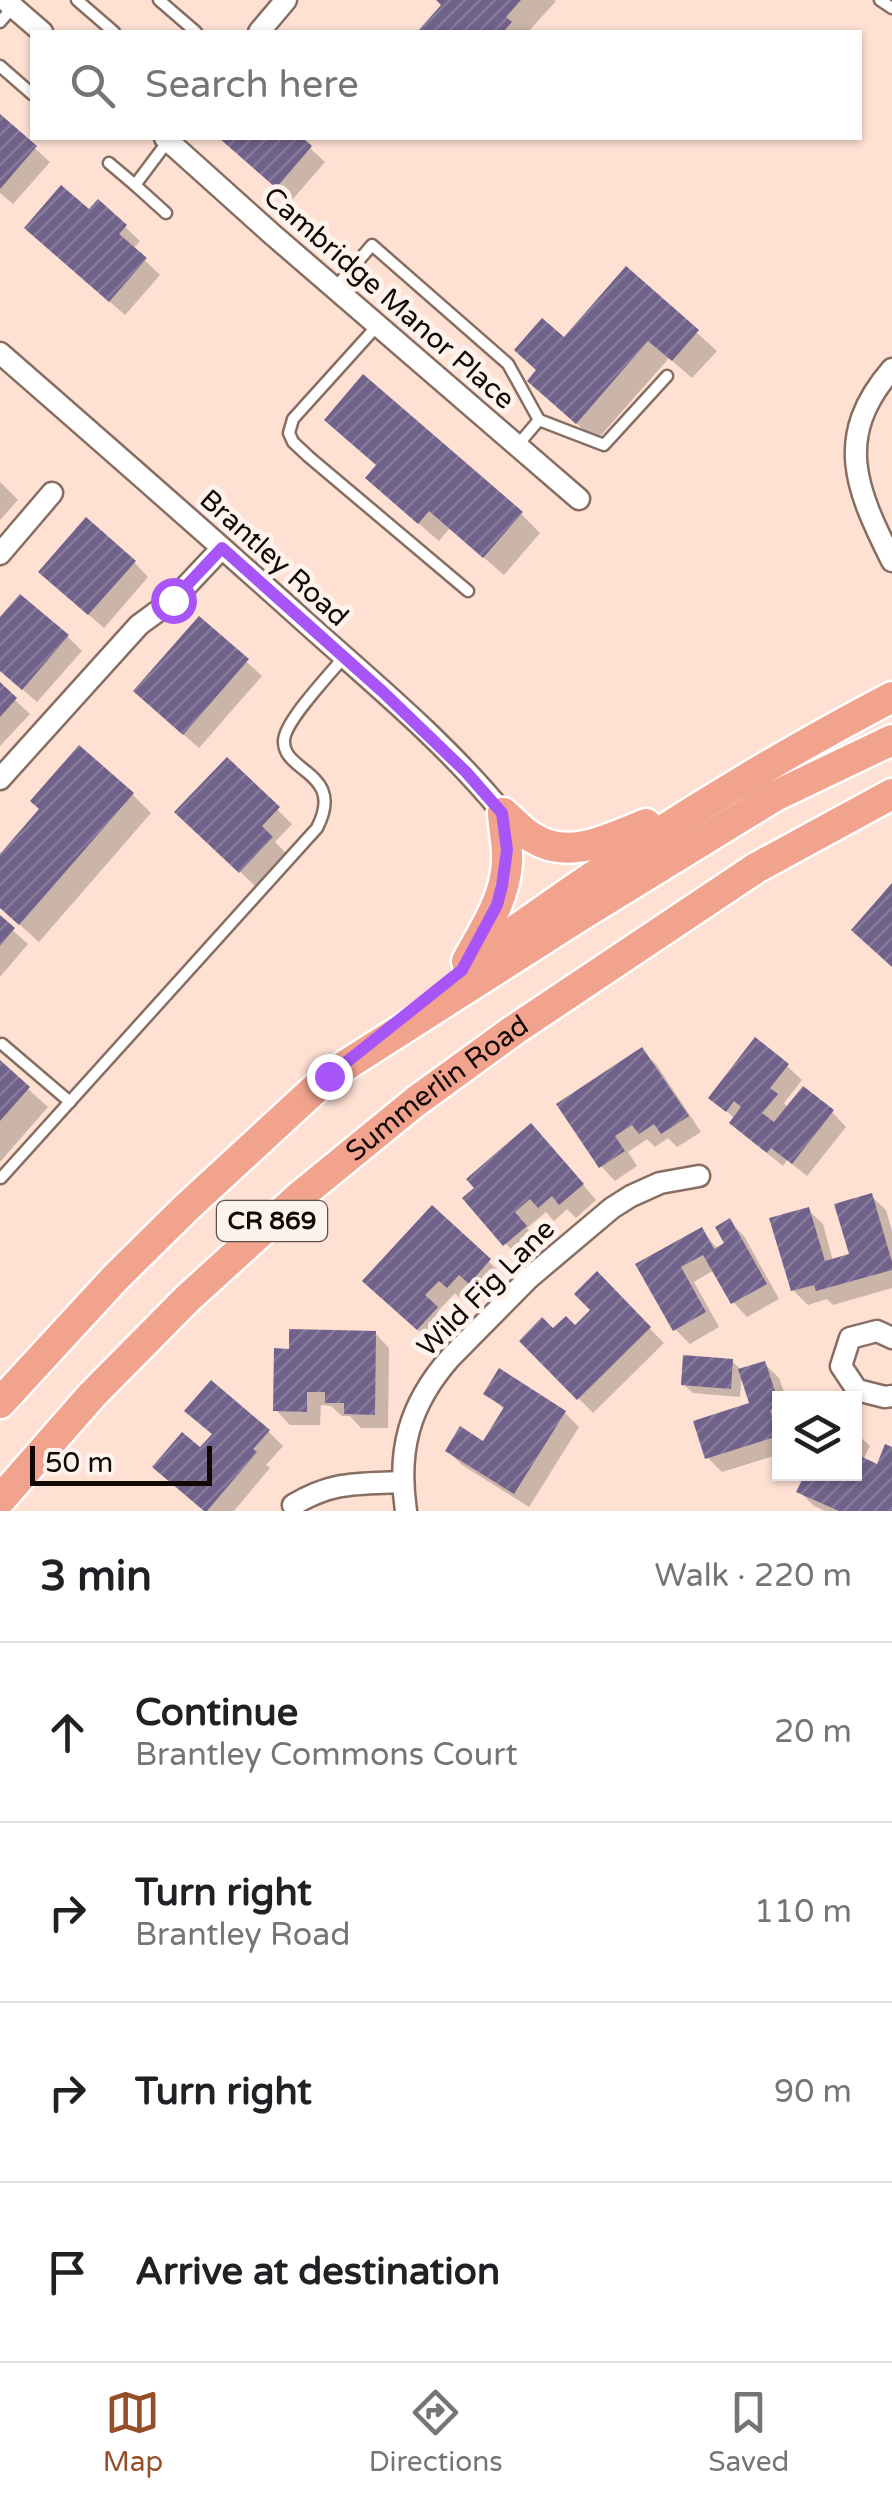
<!DOCTYPE html>
<html lang="en">
<head>
<meta charset="utf-8">
<style>
  :root { --surface:#fff; --page:#f2f2f2; --text:#202124; --muted:#757577; --line:#e0e0e0; --accent:#954e28 }
  body { margin:0; font-family:"Varela Round",sans-serif; background:var(--page); color:var(--text) }
  .controls { position:absolute; right:30px; bottom:30px; display:grid; overflow:hidden; border-radius:0px; box-shadow:0 2px 8px #0004 }
  .controls button { width:90px; height:90px; display:grid; place-items:center; padding:0; border:0; border-bottom:2px solid var(--line); background:var(--surface); color:var(--text); font:50px sans-serif }
  .scale { position:absolute; left:30px; bottom:25px; width:182px; box-sizing:border-box; padding-left:10px; border:5px solid #120905; border-top:0; font-size:28px; line-height:35px; white-space:nowrap; color:#120905; -webkit-text-stroke:8px #fef2ed; paint-order:stroke }
  .stop { position:absolute; width:30px; height:30px; margin:-22px; border:8px solid #a855f7; border-radius:50%; background:#fff }
  .stop.end { background:#a855f7; border-color:#fff; box-shadow:0 2px 10px #0008 }
  .list { margin:0; padding:0; list-style:none }
  h2 { display:flex; justify-content:space-between; align-items:center; height:130px; margin:0; padding:0 40px; font-size:42px }
  h2 small { font-size:32px; font-weight:400; color:var(--muted) }
  .list li { display:grid; grid-template-columns:65px 1fr auto; gap:30px; align-items:center; box-sizing:border-box; height:180px; padding:0 40px; border-top:2px solid var(--line) }
  .list b { display:block; font-size:38px; white-space:nowrap }
  .list p { margin:0; font-size:32px; white-space:nowrap; color:var(--muted) }
  .list em { font-size:32px; font-style:normal; color:var(--muted) }
  .icon { flex:none; width:55px; height:55px; fill:none; stroke:currentColor; stroke-width:2; stroke-linecap:round; stroke-linejoin:round }
  .map { position:relative; flex:none; width:892px; height:1511px; overflow:hidden }
  .search { position:absolute; background:var(--surface); box-shadow:0 2px 8px #0004; left:30px; right:30px; top:30px; height:110px; display:flex; align-items:center; gap:25px; box-sizing:border-box; padding:0 35px; border-radius:0px; color:var(--muted); font-size:38px }
  .sheet { height:850px; background:var(--surface) }
  nav { display:flex; justify-content:space-around; align-items:center; box-sizing:border-box; height:140px; border-top:2px solid var(--line); background:var(--surface); font-size:28px; color:var(--muted) }
  nav a { display:grid; justify-items:center; gap:5px }
  nav .on { color:var(--accent) }
  .map>svg:first-child { display:block }
</style>
</head>
<body>
<div class="map">
<svg width="892" height="1511" viewBox="0 0 892 1511">
  <defs>
    <pattern id="building-hatch" width="6" height="6" patternUnits="userSpaceOnUse" patternTransform="scale(2.5)"><rect width="6" height="6" fill="#71628c"/><path d="M-1 1l2-2M0 6l6-6M5 7l2-2" fill="none" stroke="#867b98"/></pattern>
  </defs>
  <rect width="100%" height="100%" fill="#fee1d3"/>
  <g fill="#0003">
    <path d="M441 0H554L556 1 528 32H421L444 5Z"/>
    <path d="M0 117 50 162 13 204 0 193Z"/>
    <path d="M222 138H299L325 162 292 200Z"/>
    <path d="M89 213 125 227 140 241 133 249 160 275 125 315 42 242Z"/>
    <path d="M626 269 717 351 692 378 669 358 596 441 549 399 539 371Z"/>
    <path d="M364 378 521 514 540 533 504 575 450 528 439 541 388 497 378 467Z"/>
    <path d="M0 482 18 500 0 520Z"/>
    <path d="M134 562 148 577 104 628 56 586Z"/>
    <path d="M199 619 262 676 199 748 151 706Z"/>
    <path d="M0 621 67 636 82 651 37 702 0 670Z"/>
    <path d="M0 686 30 714 0 746Z"/>
    <path d="M227 760 292 824 275 842 286 853 255 886 178 812Z"/>
    <path d="M132 794 151 813 39 942 0 907V859Z"/>
    <path d="M0 919 28 944 0 977Z"/>
    <path d="M641 1050 656 1064 701 1132 677 1147 668 1138 655 1147 647 1139 628 1152 637 1166 615 1181 601 1166Z"/>
    <path d="M0 1064 48 1107 0 1162Z"/>
    <path d="M787 1066 802 1080 784 1103 788 1108 832 1112 846 1127 807 1176 787 1160 783 1166 747 1137 732 1123 735 1119 711 1097Z"/>
    <path d="M546 1141 596 1200 576 1218 567 1209 554 1221 546 1212 527 1228 539 1242 520 1259 466 1199Z"/>
    <path d="M871 1196 886 1210 892 1231V1288L833 1305 827 1299 808 1305 793 1290 808 1210 823 1224 833 1261 852 1256Z"/>
    <path d="M432 1208 504 1276 485 1296 475 1287 463 1301 455 1293 438 1311 451 1323 432 1343 380 1295Z"/>
    <path d="M729 1221 744 1236 779 1299 747 1317 733 1302 714 1270 694 1282 719 1327 690 1344 675 1329 639 1265 701 1230 718 1249 727 1244Z"/>
    <path d="M597 1275 664 1343 593 1413 522 1341 575 1329 593 1310Z"/>
    <path d="M375 1333 389 1348 388 1428H361L350 1416H342L331 1406 321 1405 320 1425H290L276 1410 291 1351Z"/>
    <path d="M732 1361 742 1371 765 1364 779 1378 786 1398H780V1454L722 1472 707 1457 752 1405 742 1372 740 1397 693 1393 683 1384Z"/>
    <path d="M486 1393 565 1413 579 1427 529 1507 462 1465 448 1451 484 1444 505 1410Z"/>
    <path d="M268 1431 283 1446 266 1465 270 1468 234 1511H205L200 1450Z"/>
    <path d="M854 1431 870 1446 863 1460 878 1467 892 1450V1511H825L814 1506 799 1491 807 1474H854Z"/>
  </g>
  <g fill="url(#building-hatch)">
    <path d="M436 0H521L506 17 512 22 503 32H417L441 5Z"/>
    <path d="M0 114 37 146 0 189Z"/>
    <path d="M219 138H303L312 146 276 188Z"/>
    <path d="M61 185 89 209 98 199 127 225 119 234 147 258 109 302 24 228Z"/>
    <path d="M626 266 699 330 672 361 648 341 576 424 527 381 536 370 514 350 542 318 564 337Z"/>
    <path d="M363 374 523 512 483 558 429 511 418 524 365 478 376 465 324 420Z"/>
    <path d="M86 517 136 561 88 615 38 572Z"/>
    <path d="M20 594 69 635 22 690 0 671V617Z"/>
    <path d="M199 616 249 659 183 735 133 691Z"/>
    <path d="M0 682 17 698 0 717Z"/>
    <path d="M79 745 134 793 19 925 0 908V854L39 809 30 801Z"/>
    <path d="M227 757 280 807 262 826 273 837 239 873 174 812Z"/>
    <path d="M892 883V967L851 930Z"/>
    <path d="M0 915 15 928 0 946Z"/>
    <path d="M755 1037 789 1064 770 1088 778 1094 762 1113 774 1122 803 1086 834 1110 792 1164 771 1148 767 1153 729 1123 741 1107 734 1101 726 1112 708 1098Z"/>
    <path d="M642 1047 689 1116 661 1134 654 1124 639 1134 632 1125 615 1136 625 1151 599 1168 556 1104Z"/>
    <path d="M0 1060 30 1087 0 1121Z"/>
    <path d="M531 1123 584 1184 559 1205 552 1196 538 1208 530 1199 515 1212 527 1226 503 1246 462 1198 474 1188 466 1179Z"/>
    <path d="M872 1193 892 1262V1270L816 1291 814 1285 791 1291 769 1218 809 1207 825 1261 849 1254 834 1204Z"/>
    <path d="M432 1205 491 1259 469 1284 459 1275 447 1288 439 1281 425 1295 438 1307 417 1330 362 1281Z"/>
    <path d="M730 1218 767 1284 731 1304 703 1255 681 1267 706 1312 673 1331 635 1264 702 1227 714 1249 724 1243 715 1227Z"/>
    <path d="M597 1271 651 1327 577 1400 519 1341 542 1317 553 1328 566 1316 575 1325 590 1310 574 1294Z"/>
    <path d="M289 1329 376 1331 375 1415 344 1414V1403H325V1392H307V1412L273 1411 274 1348 289 1349Z"/>
    <path d="M683 1355 733 1359 731 1389 681 1385Z"/>
    <path d="M765 1361 780 1406 770 1410 778 1436 705 1459 693 1421 749 1403 738 1369Z"/>
    <path d="M499 1368 566 1411 514 1494 445 1451 460 1426 483 1441 504 1407 483 1394Z"/>
    <path d="M211 1380 270 1430 253 1449 257 1452 207 1511H204L152 1467 182 1432 200 1447 212 1434 184 1411Z"/>
    <path d="M885 1444 892 1447V1511H839L796 1492 805 1474H854V1453L877 1464Z"/>
  </g>
  <g fill="none" stroke-linecap="round" stroke-linejoin="round">
    <defs>
      <g id="service">
        <path d="M77 0 114 32"/>
        <path d="M159 0 196 32"/>
        <path d="M880 0 892 8"/>
        <path d="M0 22 13 7"/>
        <path d="M0 66 32 94"/>
        <path d="M109 163 135 185"/>
        <path d="M166 213 135 185 168 141"/>
        <path d="M335 288 372 245 508 364 539 420"/>
        <path d="M377 326 293 419 289 433 293 442 309 457 468 591"/>
        <path d="M517 446 539 420 604 445 667 376"/>
        <path d="M2 1044 70 1102"/>
        <path d="M1 1178 317 828C346 772 283 773 284 741 284 722 330 674 344 657"/>
      </g>
      <g id="minor">
        <path d="M5 0 42 32"/>
        <path d="M259 32 286 0"/>
        <path d="M165 138 273 235 579 499"/>
        <path d="M0 353C102 442 204 531 305 622 372 682 445 742 503 813"/>
        <path d="M892 369C833 437 856 489 892 561"/>
        <path d="M0 554 52 493"/>
        <path d="M0 779 139 625 173 600 222 548"/>
        <path d="M892 1338 877 1331 850 1338 841 1366 857 1390 885 1397 892 1396"/>
        <path d="M293 1505C333 1481 357 1484 402 1482"/>
        <path d="M406 1511C397 1450 409 1405 450 1358L529 1278 612 1208 631 1196 660 1183 699 1176"/>
      </g>
      <g id="primary">
        <path d="M503 813C513 821 522 832 533 838 570 861 610 838 646 824"/>
        <path d="M467 961C484 930 505 899 507 863 508 846 504 830 503 813"/>
        <path d="M468 965C603 865 743 775 892 697"/>
        <path d="M0 1403 116 1277 186 1208 329 1076 581 915 775 796 892 740"/>
        <path id="s1" d="M0 1500 92 1395 187 1299 300 1196 415 1102 514 1030 756 868 892 794"/>
      </g>
    </defs>
    <use href="#service" stroke="#876e62" stroke-width="15"/>
    <use href="#minor" stroke="#876e62" stroke-width="25"/>
    <use href="#primary" stroke="#fff" stroke-width="35"/>
    <use href="#service" stroke="#fff" stroke-width="10"/>
    <use href="#minor" stroke="#fff" stroke-width="20"/>
    <use href="#primary" stroke="#f2a38e" stroke-width="30"/>
  </g>
  <g fill="none" stroke-linecap="round" stroke-linejoin="round">
    <path stroke="#a855f7" stroke-width="12" d="M173 600 222 548 383 692 466 772 502 813 507 850 502 886 497 905 462 970 329 1076"/>
  </g>
  <g text-anchor="middle" dominant-baseline="central" stroke-width="10" stroke-linejoin="round" paint-order="stroke">
    <rect fill="#fef2ed" stroke="#594f4b" stroke-width="2.5" x="217" y="1201" width="110" height="40" rx="8"/>
    <g font-size="25" font-weight="bold" fill="#120905">
      <text x="272" y="1221">CR 869</text>
    </g>
    <g font-size="28" fill="#120905" stroke="#fef2ed">
      <text transform="translate(389 298) rotate(41)">Cambridge Manor Place</text>
      <text transform="translate(274 558) rotate(42)">Brantley Road</text>
      <text stroke="none"><textPath href="#s1" startOffset="602">Summerlin Road</textPath></text>
      <text transform="translate(486 1288) rotate(-45)">Wild Fig Lane</text>
    </g>
  </g>
</svg>
<div class="controls">
<button><svg class="icon" aria-label="layers" viewBox="0 0 24 24"><path d="M12 4l9 5-9 5-9-5zM3 14l9 5 9-5"/></svg></button>
</div>
<div class="scale">50 m</div>
<div class="stop" style="left:173px;top:600px"></div>
<div class="stop end" style="left:329px;top:1076px"></div>
<div class="search"><svg class="icon" aria-label="search" viewBox="0 0 24 24"><circle cx="10" cy="10" r="6"/><path d="M15 15l6 6"/></svg>Search here</div>
</div>
<section class="sheet">
<h2>3 min<small>Walk · 220 m</small></h2>
<ul class="list">
<li><svg class="icon" aria-label="ahead" viewBox="0 0 24 24"><path d="M12 20V5M6 11l6-6 6 6"/></svg><div><b>Continue</b><p>Brantley Commons Court</p></div><em>20 m</em></li>
<li><svg class="icon" aria-label="right" viewBox="0 0 24 24"><path d="M7 20v-9h11M14 6l5 5-5 5"/></svg><div><b>Turn right</b><p>Brantley Road</p></div><em>110 m</em></li>
<li><svg class="icon" aria-label="right" viewBox="0 0 24 24"><path d="M7 20v-9h11M14 6l5 5-5 5"/></svg><div><b>Turn right</b></div><em>90 m</em></li>
<li><svg class="icon" aria-label="arrive" viewBox="0 0 24 24"><path d="M6 21V4h12l-3 4 3 4H6"/></svg><div><b>Arrive at destination</b></div></li>
</ul>
</section>
<nav>
<a class="on"><svg class="icon" aria-label="map" viewBox="0 0 24 24"><path d="M3 6l6-2 6 2 6-2v14l-6 2-6-2-6 2zM9 4v14M15 6v14"/></svg>Map</a>
<a><svg class="icon" aria-label="directions" viewBox="0 0 24 24"><path d="M12 3l9 9-9 9-9-9zM9 14v-3h6M13 9l2 2-2 2"/></svg>Directions</a>
<a><svg class="icon" aria-label="saved" viewBox="0 0 24 24"><path d="M7 4h10v16l-5-4-5 4z"/></svg>Saved</a>
</nav>
</body>
</html>
